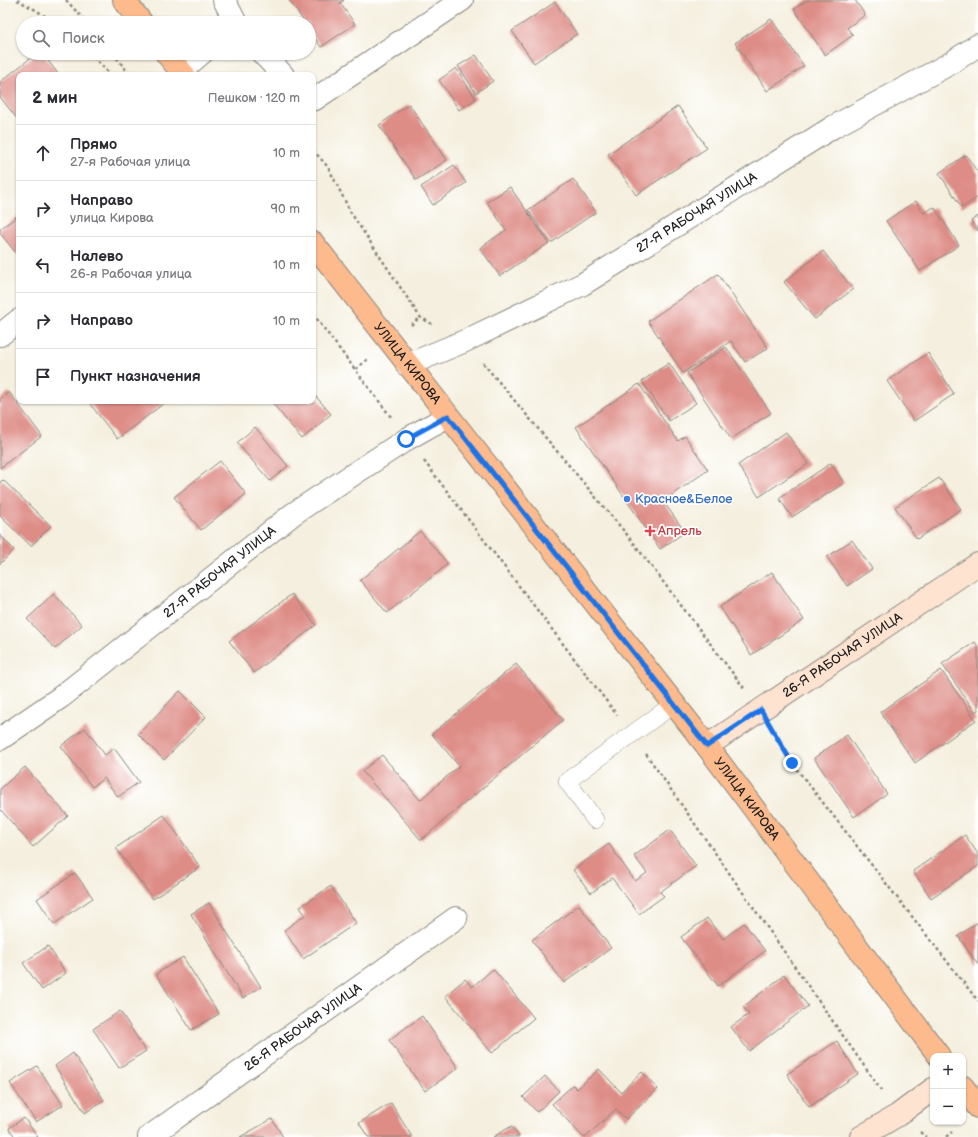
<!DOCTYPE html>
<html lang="ru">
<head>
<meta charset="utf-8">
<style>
  :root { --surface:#fff; --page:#f7f7f7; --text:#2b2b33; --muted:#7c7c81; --line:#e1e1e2 }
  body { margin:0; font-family:"Balsamiq Sans",sans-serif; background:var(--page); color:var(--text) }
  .controls { position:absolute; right:12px; bottom:12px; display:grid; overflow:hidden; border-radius:8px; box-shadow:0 1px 3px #0004 }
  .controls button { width:36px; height:36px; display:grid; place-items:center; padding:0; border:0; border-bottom:1px solid var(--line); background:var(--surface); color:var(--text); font:20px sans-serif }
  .stop { position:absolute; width:12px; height:12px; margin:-9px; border:3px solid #1a73e8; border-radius:50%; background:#fff }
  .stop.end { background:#1a73e8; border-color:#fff; box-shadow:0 1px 4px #0008 }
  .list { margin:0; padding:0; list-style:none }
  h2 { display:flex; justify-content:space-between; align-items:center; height:52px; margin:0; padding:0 16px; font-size:17px }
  h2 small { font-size:13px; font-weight:400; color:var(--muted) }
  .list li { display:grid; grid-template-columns:26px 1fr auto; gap:12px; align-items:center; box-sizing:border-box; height:56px; padding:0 16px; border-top:1px solid var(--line) }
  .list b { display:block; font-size:15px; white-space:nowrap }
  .list p { margin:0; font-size:13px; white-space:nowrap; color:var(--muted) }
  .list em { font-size:13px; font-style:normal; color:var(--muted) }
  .icon { flex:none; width:22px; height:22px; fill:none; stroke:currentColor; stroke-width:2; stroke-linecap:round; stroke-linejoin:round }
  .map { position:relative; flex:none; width:978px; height:1137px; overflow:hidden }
  .search { position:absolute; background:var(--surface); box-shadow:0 1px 3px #0004; left:16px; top:16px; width:300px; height:44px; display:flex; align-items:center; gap:10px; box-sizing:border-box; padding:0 14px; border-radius:22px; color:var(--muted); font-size:15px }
  .panel { position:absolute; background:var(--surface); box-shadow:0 1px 3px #0004; left:16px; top:72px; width:300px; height:332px; border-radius:8px }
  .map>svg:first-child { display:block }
</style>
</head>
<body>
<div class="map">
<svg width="978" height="1137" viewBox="0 0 978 1137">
  <rect width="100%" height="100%" fill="#fff"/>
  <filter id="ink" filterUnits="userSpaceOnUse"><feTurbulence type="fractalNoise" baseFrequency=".025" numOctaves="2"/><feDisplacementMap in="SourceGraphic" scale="8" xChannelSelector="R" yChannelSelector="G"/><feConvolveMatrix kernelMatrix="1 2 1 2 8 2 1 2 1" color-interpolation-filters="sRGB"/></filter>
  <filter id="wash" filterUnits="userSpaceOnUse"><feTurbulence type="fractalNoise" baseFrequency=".012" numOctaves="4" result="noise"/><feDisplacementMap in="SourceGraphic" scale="16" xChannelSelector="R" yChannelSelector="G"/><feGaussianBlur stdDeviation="0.9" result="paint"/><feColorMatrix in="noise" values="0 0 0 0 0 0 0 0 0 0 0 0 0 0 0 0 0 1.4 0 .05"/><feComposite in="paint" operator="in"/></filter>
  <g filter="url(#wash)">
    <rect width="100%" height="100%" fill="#f4efde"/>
    <g id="blocks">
      <g fill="#de8c86">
        <path d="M289 0H344L340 3 355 24 321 47 309 29V23H305Z"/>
        <path d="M807 0H855L865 15 847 28 853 35 825 55 794 9Z"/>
        <path d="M555 2 577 34 534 63 512 31Z"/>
        <path d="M771 19 804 66 767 91 735 43Z"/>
        <path d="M37 53H42L59 75H19V121L0 97V82Z"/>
        <path d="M476 55 493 81 476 93 458 66Z"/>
        <path d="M456 68 476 99 459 110 439 80Z"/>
        <path d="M409 104 447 160 416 180 379 125Z"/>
        <path d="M678 106 707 148 636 195 608 154Z"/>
        <path d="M966 155 978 173V197L962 208 939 173Z"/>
        <path d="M454 165 466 183 433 205 421 187Z"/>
        <path d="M573 179 596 212 551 243 528 210Z"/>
        <path d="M510 187 549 243 500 276 480 248 506 230 487 202Z"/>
        <path d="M916 201 924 213 934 207 959 245 920 271 886 221Z"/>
        <path d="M19 215V257L0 233V229Z"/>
        <path d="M978 216V231L971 221Z"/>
        <path d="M823 251 853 289 815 319 784 282Z"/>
        <path d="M718 274 768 348 745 362 731 341 683 373 648 321Z"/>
        <path d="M726 347 771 413 731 439 687 373Z"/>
        <path d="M928 353 954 394 914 421 887 381Z"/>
        <path d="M669 363 696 403 669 421 642 381Z"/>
        <path d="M639 384 678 441 685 436 708 470 663 501 685 532 660 549 576 427Z"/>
        <path d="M9 392 42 436 0 468V399Z"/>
        <path d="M313 393 331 414 302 439 273 404 277 401H313Z"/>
        <path d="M88 401H167L117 439Z"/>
        <path d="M255 427 288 466 270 481 237 443Z"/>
        <path d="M786 432 808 464 759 497 738 465Z"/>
        <path d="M220 461 246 494 201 530 174 497Z"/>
        <path d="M831 463 844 483 792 517 779 498Z"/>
        <path d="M939 478 961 509 917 539 895 507Z"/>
        <path d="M3 480 51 526 31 546 0 516V482Z"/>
        <path d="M420 531 448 564 387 613 360 580Z"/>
        <path d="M0 535 14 550 0 564Z"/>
        <path d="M852 540 872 569 847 586 827 557Z"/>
        <path d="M772 572 804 620 751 655 720 607Z"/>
        <path d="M54 594 82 625 55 649 27 619Z"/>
        <path d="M292 594 316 625 254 673 229 641Z"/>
        <path d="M975 642 978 647V710L975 712 942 664Z"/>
        <path d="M516 664 563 720 421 840 362 771 382 755 420 800 459 766 432 734Z"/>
        <path d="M941 670 976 720 915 763 880 712Z"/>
        <path d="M180 691 206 717 164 760 138 734Z"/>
        <path d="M85 728 105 755 114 748 139 782 118 797 104 778 92 787 61 746Z"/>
        <path d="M847 735 887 794 854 817 814 758Z"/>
        <path d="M25 767 68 816 33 847 0 809V789Z"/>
        <path d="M164 815 200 867 153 899 116 848Z"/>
        <path d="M670 830 696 866 660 892 664 896 639 914 612 878 591 893 573 870 609 844 635 881 647 873 634 856Z"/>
        <path d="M965 835 978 854V866L931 898 913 871Z"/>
        <path d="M75 873 93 898 54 924 37 899Z"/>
        <path d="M331 886 356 923 303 959 284 930 305 915 300 907Z"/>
        <path d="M209 903 261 987 243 998 191 914Z"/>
        <path d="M579 905 611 948 564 983 532 940Z"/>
        <path d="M707 918 723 939 744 923 765 951 718 986 681 937Z"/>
        <path d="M978 922V965L958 936Z"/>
        <path d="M48 946 66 973 42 990 23 963Z"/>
        <path d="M183 957 219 1014 191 1030 156 974Z"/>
        <path d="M493 969 534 1018 492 1053 445 996 465 979 472 987Z"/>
        <path d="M784 975 808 1006 749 1051 731 1027 749 1014 743 1007Z"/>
        <path d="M120 1011 146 1051 119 1068 93 1029Z"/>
        <path d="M422 1016 458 1068 425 1091 389 1040Z"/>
        <path d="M837 1041 858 1074 809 1107 787 1074Z"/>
        <path d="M73 1053 104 1100 85 1113 55 1066Z"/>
        <path d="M37 1066 63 1105 36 1122 10 1083Z"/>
        <path d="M599 1069 621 1092 642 1072 658 1089 626 1119 616 1109 586 1137H583L552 1104 573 1085 577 1089Z"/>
        <path d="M545 1076 559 1091 537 1112 523 1097Z"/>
        <path d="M391 1103 412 1137H368L359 1123Z"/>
        <path d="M24 1118 38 1137H15L9 1128Z"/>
        <path d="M272 1119 283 1137H240Z"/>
        <path d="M512 1126 519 1137H493Z"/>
      </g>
    </g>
  </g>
  <g filter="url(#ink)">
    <use href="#blocks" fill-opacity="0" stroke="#88867d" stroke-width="1"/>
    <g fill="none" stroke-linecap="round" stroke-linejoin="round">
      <defs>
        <path id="service" d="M595 820 567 781 674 704"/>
        <g id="minor">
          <path d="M224 0 236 23"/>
          <path d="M262 53 283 75"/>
          <path d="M181 71 202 53"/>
          <path d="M313 98 315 99 462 0"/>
          <path d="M0 335 19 320"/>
          <path id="s1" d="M407 365 465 341 583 284 833 127 951 63 978 45"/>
          <path id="s2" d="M0 739 61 697 293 514 407 439 448 416"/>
          <path id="s3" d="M149 1137 456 918"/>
        </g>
        <g id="secondary">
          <path id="s4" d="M707 746 978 564"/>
          <path d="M861 1137 898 1115 933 1089"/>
        </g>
        <g id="primary">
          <path d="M124 0 142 23"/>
          <path d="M166 53 184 75"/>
          <path id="s5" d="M313 243 707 746 939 1056"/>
          <path d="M963 1087 978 1107"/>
        </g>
      </defs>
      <use href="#service" stroke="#88867d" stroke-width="18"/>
      <use href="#minor" stroke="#88867d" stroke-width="24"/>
      <use href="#secondary" stroke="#88867d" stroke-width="24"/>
      <use href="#primary" stroke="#88867d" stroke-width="24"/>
      <g stroke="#88867d" stroke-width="2.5" stroke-dasharray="3 3" stroke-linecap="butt">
        <path d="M17 0 36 10 55 23"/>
        <path d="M66 0 87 23"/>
        <path d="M89 53 111 75"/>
        <path d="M113 53 130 75"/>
        <path d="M313 150 328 167 351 213 420 317 432 324"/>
        <path d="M313 314 391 417"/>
        <path d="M411 325 420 317"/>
        <path d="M483 363 629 537 744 688"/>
        <path d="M356 369 368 359"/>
        <path d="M424 461 617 715"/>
        <path d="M775 733 792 763 978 1001"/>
        <path d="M646 754 883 1093"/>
        <path d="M920 1132 926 1137"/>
        <path d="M946 1137 952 1132"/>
      </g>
      <use href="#service" stroke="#fff" stroke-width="17"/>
      <use href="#minor" stroke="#fff" stroke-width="22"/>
      <use href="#secondary" stroke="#fee3d1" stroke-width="22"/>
      <use href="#primary" stroke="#fcba8d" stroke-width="22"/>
    </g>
  </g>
  <g fill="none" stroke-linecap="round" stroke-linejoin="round" filter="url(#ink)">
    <path stroke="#1a73e8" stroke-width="5" d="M406 439 448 416 707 746 761 710 792 763"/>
  </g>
  <circle fill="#3f7fe0" stroke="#fff" stroke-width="1.5" cx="627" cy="499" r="4"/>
  <path fill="#e0444e" stroke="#fff" stroke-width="1.5" d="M648 525h4v4h4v4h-4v4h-4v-4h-4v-4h4z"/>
  <g text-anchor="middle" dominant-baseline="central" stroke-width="3.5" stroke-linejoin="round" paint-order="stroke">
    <g font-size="13" fill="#1c1c1c" stroke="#fff">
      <text stroke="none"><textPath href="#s1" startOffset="328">27-Я РАБОЧАЯ УЛИЦА</textPath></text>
      <text stroke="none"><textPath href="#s5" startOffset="153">УЛИЦА КИРОВА</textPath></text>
      <text stroke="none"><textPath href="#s2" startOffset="276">27-Я РАБОЧАЯ УЛИЦА</textPath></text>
      <text stroke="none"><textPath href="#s4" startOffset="163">26-Я РАБОЧАЯ УЛИЦА</textPath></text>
      <text stroke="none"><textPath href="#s5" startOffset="705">УЛИЦА КИРОВА</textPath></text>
      <text stroke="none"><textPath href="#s3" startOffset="189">26-Я РАБОЧАЯ УЛИЦА</textPath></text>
    </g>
    <g font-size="13" fill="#366cbe" stroke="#fff" text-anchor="start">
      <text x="635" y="499">Красное&amp;Белое</text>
    </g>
    <g font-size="13" fill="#be3a42" stroke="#fff" text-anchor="start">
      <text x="658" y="531">Апрель</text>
    </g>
  </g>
</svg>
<div class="controls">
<button>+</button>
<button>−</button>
</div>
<div class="stop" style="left:406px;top:439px"></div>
<div class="stop end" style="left:792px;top:763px"></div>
<div class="search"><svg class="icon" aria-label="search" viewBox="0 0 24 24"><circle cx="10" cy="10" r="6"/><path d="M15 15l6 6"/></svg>Поиск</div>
<section class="panel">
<h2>2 мин<small>Пешком · 120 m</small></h2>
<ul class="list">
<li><svg class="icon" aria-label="ahead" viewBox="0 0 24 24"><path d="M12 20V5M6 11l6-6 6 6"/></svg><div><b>Прямо</b><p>27-я Рабочая улица</p></div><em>10 m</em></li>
<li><svg class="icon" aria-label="right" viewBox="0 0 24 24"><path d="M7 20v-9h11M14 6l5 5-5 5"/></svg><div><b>Направо</b><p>улица Кирова</p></div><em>90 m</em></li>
<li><svg class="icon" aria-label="left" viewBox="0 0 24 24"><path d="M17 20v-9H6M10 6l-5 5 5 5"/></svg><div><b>Налево</b><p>26-я Рабочая улица</p></div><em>10 m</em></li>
<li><svg class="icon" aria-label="right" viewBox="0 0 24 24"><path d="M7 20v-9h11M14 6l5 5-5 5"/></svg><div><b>Направо</b></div><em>10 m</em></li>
<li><svg class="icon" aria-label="arrive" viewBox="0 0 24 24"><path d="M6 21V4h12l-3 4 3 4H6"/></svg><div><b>Пункт назначения</b></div></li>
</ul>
</section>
</div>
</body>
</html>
